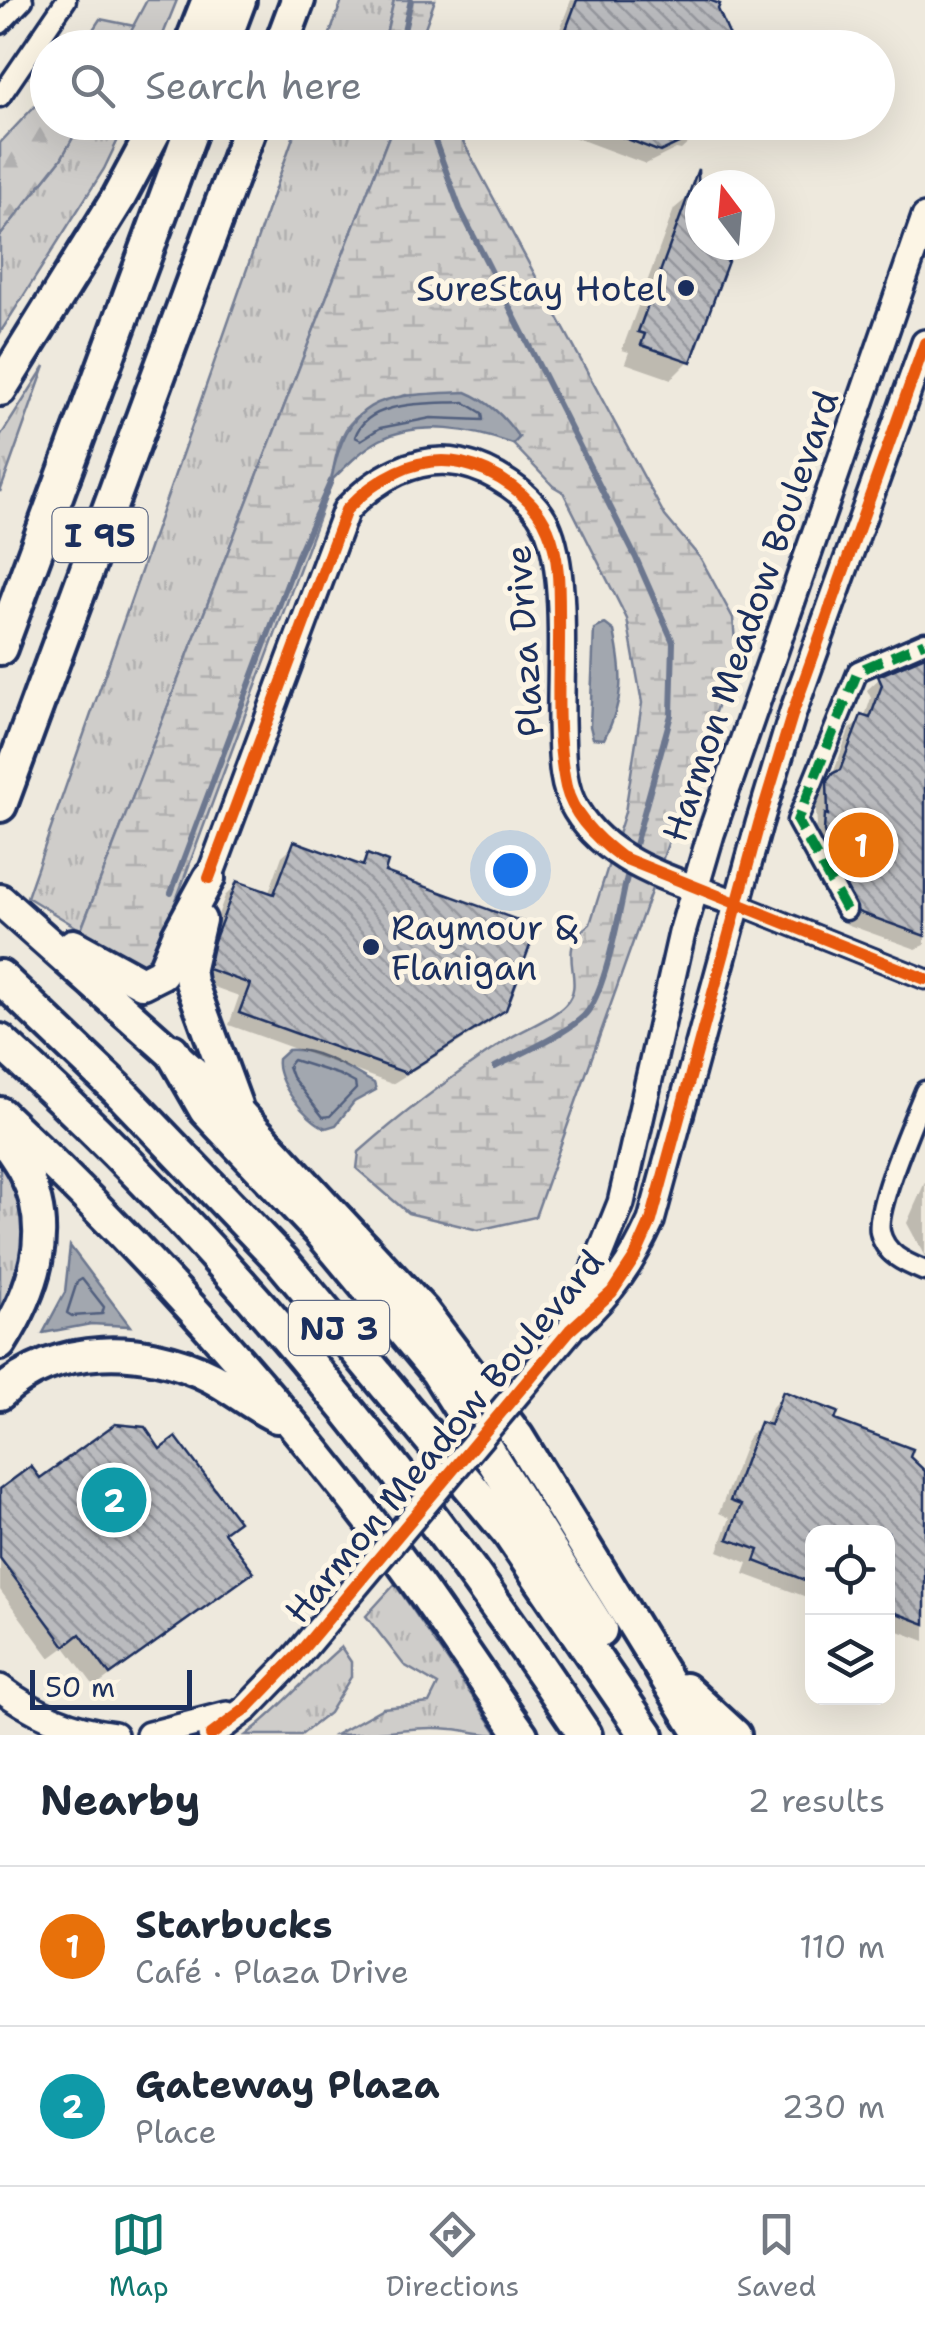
<!DOCTYPE html>
<html lang="en">
<head>
<meta charset="utf-8">
<style>
  :root { --surface:#fff; --page:#f2f2f3; --text:#1f2937; --muted:#747a83; --line:#e0e1e3; --accent:#0f766e }
  body { margin:0; font-family:"Shantell Sans",sans-serif; background:var(--page); color:var(--text) }
  .controls { position:absolute; right:30px; bottom:30px; display:grid; overflow:hidden; border-radius:20px; box-shadow:0 10px 40px #0002 }
  .controls button { width:90px; height:90px; display:grid; place-items:center; padding:0; border:0; border-bottom:2px solid var(--line); background:var(--surface); color:var(--text); font:50px sans-serif }
  .compass { position:absolute; left:685px; top:170px; width:90px; height:90px; border-radius:50%; background:var(--surface); box-shadow:0 10px 40px #0002; rotate:344deg }
  .scale { position:absolute; left:30px; bottom:25px; width:162px; box-sizing:border-box; padding-left:10px; border:5px solid #1b2f5e; border-top:0; font-size:28px; line-height:35px; white-space:nowrap; color:#1b2f5e; -webkit-text-stroke:8px #fcf5e5; paint-order:stroke }
  .you { position:absolute; left:510px; top:870px; width:35px; height:35px; margin:-25px; border:8px solid #fff; border-radius:50%; background:#1a73e8; box-shadow:0 0 0 15px #1a73e833 }
  .badge { display:grid; place-items:center; width:65px; height:65px; border-radius:50%; background:var(--accent); color:#fff; font-size:32px; font-weight:700 }
  .pin { position:absolute; translate:-50% -50%; border:5px solid #fff; box-shadow:0 2px 10px #0006 }
  .list { margin:0; padding:0; list-style:none }
  h2 { display:flex; justify-content:space-between; align-items:center; height:130px; margin:0; padding:0 40px; font-size:42px }
  h2 small { font-size:32px; font-weight:400; color:var(--muted) }
  .list li { display:grid; grid-template-columns:65px 1fr auto; gap:30px; align-items:center; box-sizing:border-box; height:160px; padding:0 40px; border-top:2px solid var(--line) }
  .list b { display:block; font-size:38px; white-space:nowrap }
  .list p { margin:0; font-size:32px; white-space:nowrap; color:var(--muted) }
  .list em { font-size:32px; font-style:normal; color:var(--muted) }
  .icon { flex:none; width:55px; height:55px; fill:none; stroke:currentColor; stroke-width:2; stroke-linecap:round; stroke-linejoin:round }
  .map { position:relative; flex:none; width:925px; height:1735px; overflow:hidden }
  .search { position:absolute; background:var(--surface); box-shadow:0 10px 40px #0002; left:30px; right:30px; top:30px; height:110px; display:flex; align-items:center; gap:25px; box-sizing:border-box; padding:0 35px; border-radius:55px; color:var(--muted); font-size:38px }
  .sheet { height:450px; background:var(--surface) }
  nav { display:flex; justify-content:space-around; align-items:center; box-sizing:border-box; height:140px; border-top:2px solid var(--line); background:var(--surface); font-size:28px; color:var(--muted) }
  nav a { display:grid; justify-items:center; gap:5px }
  nav .on { color:var(--accent) }
  .map>svg:first-child { display:block }
</style>
</head>
<body>
<div class="map">
<svg width="925" height="1735" viewBox="0 0 925 1735">
  <defs>
    <pattern id="grass-tufts" width="24" height="20" patternUnits="userSpaceOnUse" patternTransform="scale(2.5)"><rect width="24" height="20" fill="#cfcdca"/><path d="M3 7l-1-3M5 7V3M7 7l1-3M15 17l-1-3M17 17v-4M19 17l1-3" fill="none" stroke="#b1b0b0"/></pattern>
    <pattern id="forest-firs" width="22" height="20" patternUnits="userSpaceOnUse" patternTransform="scale(2.5)"><rect width="22" height="20" fill="#cfcdca"/><path d="M5 1l3.5 6h-7zM16 11l3.5 6h-7z" fill="#b1b0b0"/></pattern>
    <pattern id="wetland-marsh" width="20" height="14" patternUnits="userSpaceOnUse" patternTransform="scale(2.5)"><rect width="20" height="14" fill="#cfcdca"/><path d="M1 5h8M5 5V1M11 12h8M15 12V8" fill="none" stroke="#b1b0b0"/></pattern>
    <pattern id="building-back-hatch" width="6" height="6" patternUnits="userSpaceOnUse" patternTransform="scale(2.5)"><rect width="6" height="6" fill="#babbbe"/><path d="M-1 5l2 2M0 0l6 6M5-1l2 2" fill="none" stroke="#96989e"/></pattern>
  </defs>
  <rect width="100%" height="100%" fill="#eee9dd"/>
  <filter id="ink" filterUnits="userSpaceOnUse"><feTurbulence type="fractalNoise" baseFrequency=".01" numOctaves="2"/><feDisplacementMap in="SourceGraphic" scale="20" xChannelSelector="R" yChannelSelector="G"/><feConvolveMatrix kernelMatrix="1 2 1 2 8 2 1 2 1" color-interpolation-filters="sRGB"/></filter>
  <g filter="url(#ink)">
    <g fill="url(#grass-tufts)" stroke="#757e94" stroke-width="2.5">
      <path d="M147 0H177L158 47H122Z"/>
      <path d="M342 0H394L383 47 325 48Z"/>
      <path d="M81 123H126L104 169 0 333V236L61 159Z"/>
      <path d="M298 123H394L81 930 27 897Z"/>
      <path d="M45 366 0 492V437Z"/>
      <path d="M0 1148 23 1204 25 1276 0 1314Z"/>
      <path d="M395 1584 499 1735C479 1735 469 1730 452 1729 412 1725 374 1735 335 1735L383 1708 429 1703 438 1685 404 1665 366 1616Z"/>
      <path d="M341 1647 351 1662V1677L329 1713 301 1735H246C281 1709 308 1675 341 1647Z"/>
    </g>
    <g fill="url(#forest-firs)" stroke="#757e94" stroke-width="2.5">
      <path d="M100 19 134 26 122 47 81 48Z"/>
      <path d="M47 93 48 122 81 123 61 159 0 236V143Z"/>
    </g>
    <g fill="url(#wetland-marsh)" stroke="#757e94" stroke-width="2.5">
      <path d="M394 0H435L418 47H383Z"/>
      <path d="M394 123H453L665 516 701 559 733 618 736 653 535 1217 478 1230 408 1213 357 1169 359 1152C405 1111 454 1075 505 1041 521 1030 552 1019 565 1005 589 980 551 950 590 924L625 812 642 703 627 619 563 492 553 486 513 444 519 437 406 395C345 414 341 424 330 487L156 954 140 970 109 957 81 930Z"/>
    </g>
    <g fill="#a2a7af" stroke="#6c778f" stroke-width="2.5">
      <path d="M466 392C488 401 506 418 519 438L513 444C474 430 420 419 380 440 361 450 346 466 331 481 348 391 386 396 466 392Z"/>
      <path d="M605 624 614 631C623 674 625 699 604 739L593 738 590 726 594 629Z"/>
      <path d="M288 1050C318 1048 349 1069 374 1083L376 1090 354 1102 336 1125 326 1128C306 1120 275 1082 278 1059Z"/>
      <path d="M70 1246 130 1326 91 1324 43 1333 65 1292Z"/>
    </g>
    <g fill="#0003">
      <path d="M571 0H702L731 37 728 48H553Z"/>
      <path d="M549 122H699L694 138 681 150 676 149 646 164 552 129Z"/>
      <path d="M700 187V245H731L689 361 671 379 625 363 629 352 622 350 674 209Z"/>
      <path d="M925 657V945L916 949 846 924 818 867 813 829 817 825 815 796 832 777 849 730 864 719 871 698 867 690 880 678Z"/>
      <path d="M295 844 358 867 368 857 504 1008 491 1022 392 1084 229 1025 239 996 197 981 203 956 225 896 237 884 268 895 282 856Z"/>
      <path d="M925 1182V1257L907 1223Z"/>
      <path d="M784 1394 907 1458 925 1474V1641L888 1627V1532H812V1599L744 1574 748 1563 718 1551 730 1518 719 1513 748 1437 760 1425 764 1426 772 1407Z"/>
      <path d="M39 1482 222 1533 250 1571 236 1585 95 1687 65 1647 50 1658 0 1590V1492Z"/>
    </g>
    <g fill="none" stroke-linecap="round" stroke-linejoin="round">
      <g stroke="#515f7e" stroke-width="2.5">
        <path d="M464 402 482 413 483 420 431 418 380 428 361 440 355 437C367 399 431 404 464 402Z"/>
        <path d="M293 1060 340 1075 355 1083 356 1089 330 1116 323 1117 292 1077 288 1066Z"/>
        <path d="M82 1279 104 1307 102 1314 72 1316 67 1313 77 1282Z"/>
      </g>
      <g stroke="#6c778f" stroke-width="6">
        <path d="M400 48 411 0"/>
        <path d="M428 122 460 209 636 558 673 642 671 715 632 856"/>
        <path d="M171 893 298 555 331 481"/>
        <path d="M495 1067C518 1055 575 1030 588 1011 609 981 620 905 629 868"/>
      </g>
    </g>
    <g fill="url(#building-back-hatch)" stroke="#1b2f5e" stroke-width="2.5">
      <path d="M577 0H709L720 4 718 9 735 48H559Z"/>
      <path d="M584 122H722L660 152Z"/>
      <path d="M698 169 700 245H734L691 362 641 345 645 334 638 332Z"/>
      <path d="M925 656V936L858 912 830 854 824 832 825 814 828 815 827 781 833 773 840 770 861 715 870 718 882 685 878 676Z"/>
      <path d="M294 841 363 866 367 854 388 862 385 872 537 927 506 1010 406 1073 239 1013 250 984 208 969 214 941 237 881 274 894Z"/>
      <path d="M783 1391 838 1412 835 1420 913 1449 910 1457 925 1471V1624L888 1610V1532H812V1583L755 1561 759 1550 728 1539 741 1505 730 1501 760 1422 770 1425Z"/>
      <path d="M115 1424 145 1427 160 1449 176 1437 239 1521 224 1532 254 1572 110 1675 80 1634 65 1646 0 1558V1489L31 1466 40 1478Z"/>
    </g>
    <g fill="none" stroke-linecap="round" stroke-linejoin="round">
      <defs>
        <g id="street">
          <path d="M0 24 23 0"/>
          <path d="M0 97 66 0"/>
          <path d="M738 904 925 979"/>
          <path d="M846 910 797 821 858 671 925 642"/>
          <path d="M925 1091C914 1119 875 1206 880 1232 885 1255 906 1263 925 1271"/>
        </g>
        <g id="secondary">
          <path d="M209 878 346 510C375 479 417 454 461 463 493 470 531 494 546 524 568 570 560 668 561 721 562 751 560 784 576 810 610 866 680 882 738 904"/>
          <path d="M578 1323C613 1290 631 1265 651 1221L759 824 793 712 925 343"/>
          <path d="M570 1330 621 1203 682 933 711 834 925 217"/>
          <path d="M0 1688C33 1713 72 1730 114 1735"/>
          <path d="M149 1735 227 1715"/>
          <path d="M211 1735 247 1708 296 1657"/>
        </g>
        <g id="primary">
          <path d="M0 900 239 1113 423 1311 518 1437 701 1735"/>
          <path d="M200 920 189 968 191 982 236 1105"/>
          <path d="M73 945 142 983 162 973 178 935 209 878"/>
          <path d="M0 1113C142 1247 273 1392 391 1548 437 1609 478 1673 522 1735"/>
          <path d="M0 1133C8 1147 19 1160 25 1173 55 1233 33 1292 0 1344"/>
          <path d="M0 1394C55 1342 146 1344 211 1377 234 1389 253 1406 277 1417"/>
          <path d="M685 1689 735 1735"/>
        </g>
        <g id="highway">
          <path d="M190 48 209 0"/>
          <path d="M221 48 239 0"/>
          <path d="M280 48 298 0"/>
          <path d="M0 389 119 197 159 122"/>
          <path d="M0 648 194 122"/>
          <path d="M0 805 252 122"/>
          <path d="M0 977 117 1089 282 1261 509 1533 647 1735"/>
          <path d="M0 1041C225 1244 418 1483 585 1735"/>
          <path d="M172 1051 206 1110 321 1232 437 1371 600 1630"/>
        </g>
      </defs>
      <use href="#street" stroke="#1b2f5e" stroke-width="25"/>
      <use href="#secondary" stroke="#1b2f5e" stroke-width="32"/>
      <use href="#primary" stroke="#1b2f5e" stroke-width="38"/>
      <use href="#highway" stroke="#1b2f5e" stroke-width="40"/>
      <use href="#street" stroke="#fcf5e5" stroke-width="18"/>
      <use href="#secondary" stroke="#fcf5e5" stroke-width="25"/>
      <use href="#primary" stroke="#fcf5e5" stroke-width="30"/>
      <use href="#highway" stroke="#fcf5e5" stroke-width="32"/>
      <defs>
        <path id="secondary-bridge" d="M296 1657 570 1330"/>
      </defs>
      <use href="#secondary-bridge" stroke="#1b2f5e" stroke-width="32" stroke-linecap="butt"/>
      <use href="#secondary-bridge" stroke="#fcf5e5" stroke-width="25"/>
      <path stroke="#00873e" stroke-width="10" stroke-dasharray="20 10" stroke-linecap="butt" d="M846 910 797 821 858 671 925 642"/>
      <defs>
        <g id="cycleway">
          <path d="M209 878 346 510C375 479 417 454 461 463 495 470 535 497 548 530 559 555 559 585 559 612 560 669 554 731 566 787 573 816 598 840 621 857L925 979"/>
          <path d="M211 1735 247 1708 296 1657 570 1330 612 1292 635 1257 651 1221 759 824 793 712 925 343"/>
        </g>
      </defs>
      <use href="#cycleway" stroke="#fcf5e5" stroke-width="19"/>
      <use href="#cycleway" stroke="#e8590c" stroke-width="12"/>
    </g>
  </g>
  <g fill="#1b2f5e" stroke="#fcf5e5" stroke-width="4">
    <circle cx="686" cy="288" r="10"/>
    <circle cx="371" cy="947" r="10"/>
  </g>
  <g text-anchor="middle" dominant-baseline="central" stroke-width="10" stroke-linejoin="round" paint-order="stroke">
    <g fill="#fcf5e5" stroke="#5e6a86" stroke-width="2.5">
      <rect x="52.5" y="508" width="95" height="54" rx="8"/>
      <rect x="289" y="1301" width="100" height="54" rx="8"/>
    </g>
    <g font-size="32" font-weight="bold" fill="#1b2f5e">
      <text x="100" y="535">I 95</text>
      <text x="339" y="1328">NJ 3</text>
    </g>
    <g font-size="35" fill="#1b2f5e" stroke="#fcf5e5" text-anchor="end">
      <text x="666" y="288">SureStay Hotel</text>
      <text x="391" y="927" text-anchor="start">Raymour &amp;<tspan x="391" dy="40">Flanigan</tspan></text>
    </g>
    <g font-size="35" fill="#1b2f5e" stroke="#fcf5e5">
      <text transform="translate(750 616) rotate(-71)">Harmon Meadow Boulevard</text>
      <text transform="translate(524 641) rotate(-94)">Plaza Drive</text>
      <text transform="translate(444 1436) rotate(-50)">Harmon Meadow Boulevard</text>
    </g>
  </g>
</svg>
<div class="controls">
<button><svg class="icon" aria-label="locate" viewBox="0 0 24 24"><circle cx="12" cy="12" r="6"/><path d="M12 2v4M12 18v4M2 12h4M18 12h4"/></svg></button>
<button><svg class="icon" aria-label="layers" viewBox="0 0 24 24"><path d="M12 4l9 5-9 5-9-5zM3 14l9 5 9-5"/></svg></button>
</div>
<svg class="compass" viewBox="-18 -18 36 36"><path d="M0-13l5 13h-10z" fill="#e53935"/><path d="M0 13l5-13h-10z" fill="#747a83"/></svg>
<div class="scale">50 m</div>
<div class="you"></div>
<div class="pin badge" style="left:861px;top:845px;background:#e8710a">1</div>
<div class="pin badge" style="left:114px;top:1500px;background:#0f9aa8">2</div>
<div class="search"><svg class="icon" aria-label="search" viewBox="0 0 24 24"><circle cx="10" cy="10" r="6"/><path d="M15 15l6 6"/></svg>Search here</div>
</div>
<section class="sheet">
<h2>Nearby<small>2 results</small></h2>
<ul class="list">
<li><span class="badge" style="background:#e8710a">1</span><div><b>Starbucks</b><p>Café · Plaza Drive</p></div><em>110 m</em></li>
<li><span class="badge" style="background:#0f9aa8">2</span><div><b>Gateway Plaza</b><p>Place</p></div><em>230 m</em></li>
</ul>
</section>
<nav>
<a class="on"><svg class="icon" aria-label="map" viewBox="0 0 24 24"><path d="M3 6l6-2 6 2 6-2v14l-6 2-6-2-6 2zM9 4v14M15 6v14"/></svg>Map</a>
<a><svg class="icon" aria-label="directions" viewBox="0 0 24 24"><path d="M12 3l9 9-9 9-9-9zM9 14v-3h6M13 9l2 2-2 2"/></svg>Directions</a>
<a><svg class="icon" aria-label="saved" viewBox="0 0 24 24"><path d="M7 4h10v16l-5-4-5 4z"/></svg>Saved</a>
</nav>
</body>
</html>
